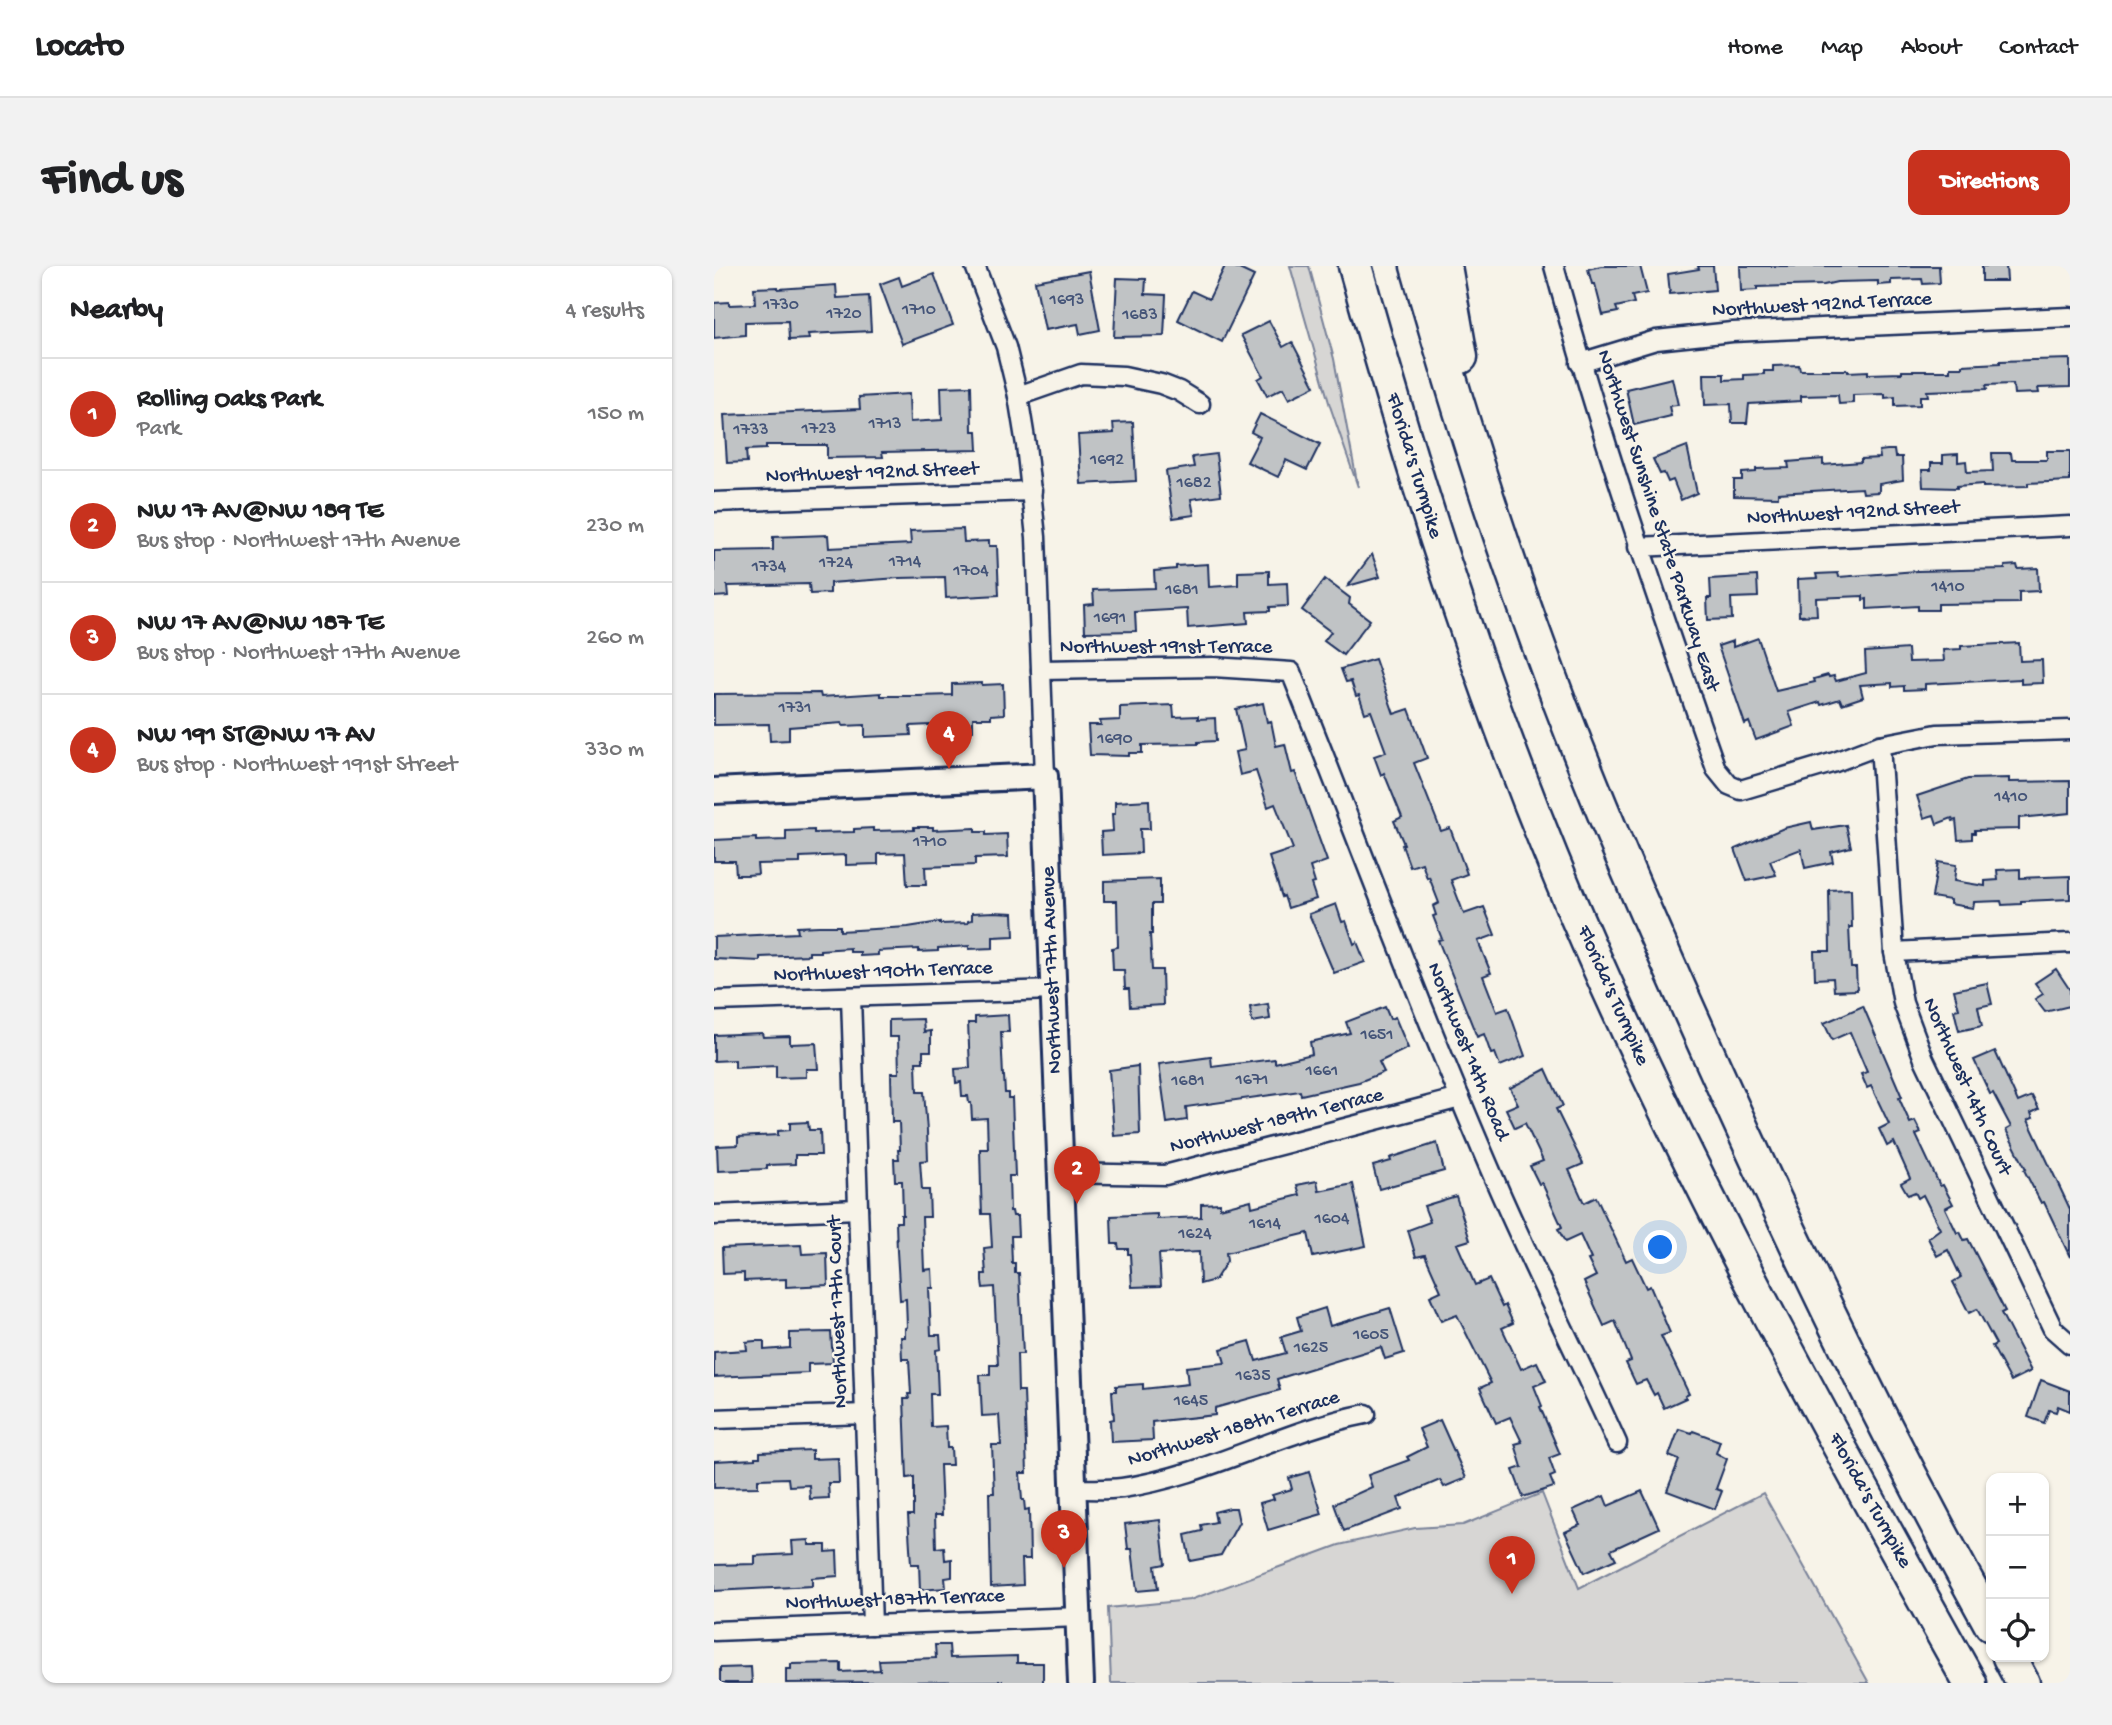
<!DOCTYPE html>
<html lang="en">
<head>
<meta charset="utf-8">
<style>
  :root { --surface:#fff; --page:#f2f2f2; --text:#202124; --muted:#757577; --line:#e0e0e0; --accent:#c8321e }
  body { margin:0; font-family:"Gochi Hand",sans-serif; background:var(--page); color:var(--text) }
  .controls { position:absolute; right:21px; bottom:21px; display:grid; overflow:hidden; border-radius:14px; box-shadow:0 2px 5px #0004 }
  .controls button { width:63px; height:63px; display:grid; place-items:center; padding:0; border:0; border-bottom:2px solid var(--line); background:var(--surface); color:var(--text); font:35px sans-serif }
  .you { position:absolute; left:947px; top:982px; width:24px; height:24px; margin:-18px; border:5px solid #fff; border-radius:50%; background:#1a73e8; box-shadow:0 0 0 10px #1a73e833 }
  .badge { display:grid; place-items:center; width:46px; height:46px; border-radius:50%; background:var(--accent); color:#fff; font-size:23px; font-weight:700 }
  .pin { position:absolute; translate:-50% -58px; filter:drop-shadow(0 2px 4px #0008) }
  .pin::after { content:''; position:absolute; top:37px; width:24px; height:21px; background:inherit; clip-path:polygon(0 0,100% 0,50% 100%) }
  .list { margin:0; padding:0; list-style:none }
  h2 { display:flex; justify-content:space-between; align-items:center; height:91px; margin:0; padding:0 28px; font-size:30px }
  h2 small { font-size:23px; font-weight:400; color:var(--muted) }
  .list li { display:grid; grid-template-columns:46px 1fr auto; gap:21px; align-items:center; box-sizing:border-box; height:112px; padding:0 28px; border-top:2px solid var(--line) }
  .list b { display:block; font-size:26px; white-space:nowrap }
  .list p { margin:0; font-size:23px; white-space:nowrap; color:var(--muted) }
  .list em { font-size:23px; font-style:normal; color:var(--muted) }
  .icon { flex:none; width:38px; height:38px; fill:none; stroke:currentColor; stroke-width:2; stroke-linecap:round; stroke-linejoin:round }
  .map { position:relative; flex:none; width:1356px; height:1417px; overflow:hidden; border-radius:14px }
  header { display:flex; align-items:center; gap:42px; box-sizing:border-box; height:98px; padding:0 35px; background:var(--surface); border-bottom:2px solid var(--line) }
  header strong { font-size:33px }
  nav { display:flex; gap:38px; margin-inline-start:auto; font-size:24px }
  .intro { display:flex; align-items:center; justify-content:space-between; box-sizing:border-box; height:168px; padding:0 42px }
  h1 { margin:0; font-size:49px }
  .button { padding:18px 32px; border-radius:14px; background:var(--accent); color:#fff; font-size:24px; font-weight:700 }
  main { display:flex; gap:42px; padding:0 42px }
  aside { flex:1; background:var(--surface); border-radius:14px; box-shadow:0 2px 5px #0004 }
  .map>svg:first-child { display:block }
</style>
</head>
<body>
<header>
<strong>Locato</strong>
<nav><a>Home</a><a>Map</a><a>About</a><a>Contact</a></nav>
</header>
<div class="intro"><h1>Find us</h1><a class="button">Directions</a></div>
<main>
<aside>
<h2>Nearby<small>4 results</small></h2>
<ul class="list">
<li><span class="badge">1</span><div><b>Rolling Oaks Park</b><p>Park</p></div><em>150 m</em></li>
<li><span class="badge">2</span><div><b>NW 17 AV@NW 189 TE</b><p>Bus stop · Northwest 17th Avenue</p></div><em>230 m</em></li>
<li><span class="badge">3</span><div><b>NW 17 AV@NW 187 TE</b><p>Bus stop · Northwest 17th Avenue</p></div><em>260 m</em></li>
<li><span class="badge">4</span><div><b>NW 191 ST@NW 17 AV</b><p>Bus stop · Northwest 191st Street</p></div><em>330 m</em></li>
</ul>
</aside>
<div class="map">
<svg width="1356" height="1417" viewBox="0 0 1356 1417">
  <rect width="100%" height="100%" fill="#f7f3e8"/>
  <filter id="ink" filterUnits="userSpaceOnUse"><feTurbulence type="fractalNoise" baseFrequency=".0143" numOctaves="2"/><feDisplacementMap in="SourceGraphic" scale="14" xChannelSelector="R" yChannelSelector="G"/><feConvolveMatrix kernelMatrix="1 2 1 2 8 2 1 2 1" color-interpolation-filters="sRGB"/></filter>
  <g filter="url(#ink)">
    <g fill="#d7d6d4" stroke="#798299" stroke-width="2">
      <path d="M576 0H595L620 93 644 221 616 140Z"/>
      <path d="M828 1227 865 1322 1049 1227 1155 1417H397L394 1342 476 1334 625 1279 701 1262 749 1259Z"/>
    </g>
    <g fill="#c0c3c5" stroke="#1b2f5e" stroke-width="2">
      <path d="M511 0H519L540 10 508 76 464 54 478 25 495 33Z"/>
      <path d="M887 0H926L933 27 918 30 920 37 902 41 904 46 889 49 881 18H878L874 3Z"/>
      <path d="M984 0H999L1001 24 956 28 954 8 985 3Z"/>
      <path d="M1026 0H1225L1226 17 1209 18 1208 13 1177 14V18L1164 19V15L1123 16 1110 19 1043 21V24L1027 25Z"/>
      <path d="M1268 0H1292L1293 15H1268Z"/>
      <path d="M375 5 386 64 366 68 364 58 331 64 321 15Z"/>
      <path d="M220 8 239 59 188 78 166 18 185 11 188 20Z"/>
      <path d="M403 12 432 13 431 28 452 29 450 70 400 71Z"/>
      <path d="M122 19 123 32 155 30 157 65 94 68 95 73 75 74 74 55 31 56V69L0 72V37L15 36V39L41 38 40 22 64 21V23Z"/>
      <path d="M555 55 569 81 578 76 601 120 575 133 569 122 553 130 544 113 549 110 527 69Z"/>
      <path d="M1356 93V121L1324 122 1325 127 1300 128 1299 118 1272 119 1273 123 1213 125 1214 130H1206V139L1181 140V131L1171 132V128L1139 129V137L1125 138 1124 129 1087 130V135L1035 138 1033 157H1018L1017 138 991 139 990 108H1010V114L1030 113V109L1050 108V105H1059V100L1085 99 1086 104H1134V106L1154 105V108L1188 107V105H1236V101H1248V99L1286 97V95Z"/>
      <path d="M958 112 964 139 955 140 957 150 920 159 912 123Z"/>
      <path d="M257 120 258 165H263L264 184 168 186 169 191 113 192V179H52V183L32 184 33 196 13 197 10 149 146 143 145 131 195 128 196 156 228 154 227 121Z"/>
      <path d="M546 148 606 178 593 204 572 194 564 211 533 196 546 171 537 166Z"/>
      <path d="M419 156 422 215 367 218 364 169 400 167 399 157Z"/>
      <path d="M973 180 983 227 967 234 959 214 954 216 950 207 946 208 939 193Z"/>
      <path d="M1173 184H1180L1181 191H1188L1189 214 1165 218V226L1149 227 1148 222 1064 227V231L1020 230V214H1028V207L1042 206V203L1075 202 1074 196 1109 193V199L1147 196V193L1166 192 1165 185Z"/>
      <path d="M1333 185H1356V215L1314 217V220L1269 221V218L1243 220V222L1209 221 1208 204H1217V197H1229V189L1244 188V196L1252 195 1253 206 1279 205 1278 187H1297L1298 194H1333Z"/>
      <path d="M502 188 507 229 477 233 480 249 459 252 452 205 480 201 478 191Z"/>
      <path d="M249 263 250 276 275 275V280H283L285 329 232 332 231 311 185 312 116 317V327L96 328 95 318 13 320 14 330 0 331V285L59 284V271L114 269 115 282 197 278 196 265Z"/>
      <path d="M658 288 666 311 634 320Z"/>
      <path d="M494 298 495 321 524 319V306L555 305V318L573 317 574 340 556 341V345L533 346 534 357 474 362 473 343 421 346 422 365 371 366 370 339 380 338 379 324 441 322 440 305 462 303V300Z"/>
      <path d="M1303 299 1304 303 1324 302 1325 325 1305 326V337L1224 338V344H1204V340L1153 343V333L1149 334V330L1102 332 1103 349 1085 350 1084 313 1103 312 1102 308 1124 307 1125 311 1203 305 1291 303V300Z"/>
      <path d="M1043 310 1044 331 1017 332 1018 353 994 354 993 332H997L996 313Z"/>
      <path d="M611 313 636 332 635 338 656 354 629 389 610 375 617 366 588 344Z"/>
      <path d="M1044 372 1062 425 1101 416 1100 413 1114 409 1115 411 1120 410 1122 415 1152 407 1151 386 1194 383 1195 396 1230 395 1229 384 1247 383V380L1305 377 1306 395 1328 394 1329 417 1307 418V413L1211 418V423L1190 424V420L1178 421V417L1146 419 1149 431 1128 438 1126 433 1107 439 1106 436 1075 446 1080 460 1042 474 1035 456 1031 458 1004 380 1019 375V381Z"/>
      <path d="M661 393 680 448 695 443 713 492 700 497 727 565 736 562 753 608 737 614 750 648 770 641 781 669 764 675 777 707 769 710 783 746 794 742 811 790 786 800 781 787 777 788 770 768 763 771 724 674 728 673 719 650 722 649 719 640 725 637 715 611 713 612 708 597 696 601 688 579 690 578 680 555 688 551 670 507 667 509 660 490 672 486 657 445 651 447 645 429 642 430 637 415 632 416 627 403Z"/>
      <path d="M268 417V419L289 418 290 448 277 449V452H259V465L239 466V458L196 460 197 469 151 471V459L129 460 128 457 75 461V474L56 475 55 458 0 459V428L106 427 107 431 167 427V430H204L238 429V418Z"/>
      <path d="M549 437 553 456 557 455 562 480 571 478 578 507 581 506 613 595 596 601 601 617 597 618 602 633 574 642 570 630 568 631 555 591 579 583 561 538 554 541 542 505 526 509 521 486 531 484 522 443Z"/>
      <path d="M459 439 460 451 484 450V453L501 452 502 475 484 476V478L428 479V487H415V490L376 489 374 459H387L386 455 406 454V441Z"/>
      <path d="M1295 512V516L1356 515V547L1305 552V563L1261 564V567H1258V573L1244 574 1242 554 1239 555 1238 552 1223 558 1220 549 1210 552 1203 530 1254 513Z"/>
      <path d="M435 534 436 563H426L427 587 388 589 387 566 399 565 398 548H401V536Z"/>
      <path d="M1097 556 1099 564 1132 559 1137 581 1117 586 1119 596 1091 602 1087 583 1056 595 1062 609 1033 615 1021 583 1070 562Z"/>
      <path d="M200 561H219V564L261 562V566H272V569L293 568 294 591 261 592V599L211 601 212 619H193L191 587 164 588V598L132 599V589L86 591V597L43 598 44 608 33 609H22L21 595H0V574L42 572V575L72 574V565L100 564V567L140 566V563L159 562V565L200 564Z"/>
      <path d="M1224 596 1242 599 1240 615 1271 620V615L1284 614 1283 604 1306 603V612L1356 610V633L1307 635V638L1288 639 1287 635 1260 636 1259 642 1236 638V634L1218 631Z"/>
      <path d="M446 613V638H438V668H436L438 704H448L449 739 416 741 415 723H411L410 704H399L398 682 404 681 403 635H390V615Z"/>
      <path d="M1137 623 1138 661H1135L1137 702H1142L1143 724 1120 725 1119 712 1101 713 1100 685H1116L1115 624Z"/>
      <path d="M622 638 628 656 632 655 640 678 643 676 651 696 620 707 595 648Z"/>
      <path d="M280 646 299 647 300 670 279 671V682L255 683V680L224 682V685L205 686V683L164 685V689L146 690V686H136V682L106 684V686H95V689L46 691V695L0 693V671L84 667 83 661 105 660H126V665L194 661 226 656V658L254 657V655L258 654V647Z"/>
      <path d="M1342 703 1356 724V740L1331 746 1321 733 1329 728 1321 717Z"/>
      <path d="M1273 717 1278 738 1264 741 1268 760 1245 765 1240 744 1245 743 1240 724Z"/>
      <path d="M554 738 556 753 538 756 536 741Z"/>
      <path d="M1149 740 1188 831 1185 832 1196 857 1201 855 1207 867 1202 869 1226 920 1229 919 1239 938 1231 942 1243 967 1246 966 1250 974 1254 973 1291 1045 1287 1047 1317 1105 1297 1115 1278 1080 1282 1078 1263 1043 1255 1047 1239 1016 1247 1011 1234 984 1223 990 1214 972 1226 963 1209 929 1204 932 1201 926 1194 929 1187 917 1196 912 1180 876 1173 880 1165 863 1175 858 1157 820 1153 822 1147 808 1153 806 1136 766 1118 774 1110 757Z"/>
      <path d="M671 741 676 753 681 751 694 782 665 796 670 806 645 816 587 829 586 825 472 841 473 854 453 857 445 798 497 791 498 801 561 793V797L598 788 596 776 636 767 632 756Z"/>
      <path d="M294 749 295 766H287L289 810H290L291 827H294V832H298L301 910H295L296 945H298L299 950H303L304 970H297L298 997H301V1007H305L309 1088H303L304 1125H310L313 1207H306L308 1234H310L311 1244 315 1243 316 1293H308L309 1319 277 1321 275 1227H280L278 1179H287L285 1149 268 1150 266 1109H276V1099H284L280 1021 269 1022 268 1015V1008H272L270 982 278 981 276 948H268L267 922 266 883H274L273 852 258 853 257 837H255L254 830H248L247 816 242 817 241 803 256 802 254 757H261V751Z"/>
      <path d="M209 753 210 766 217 765V785H209V796H202L203 826H210L213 865 214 894 206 895 208 924H215L216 951H208L210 1004 218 1003 219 1022H215L217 1069H226L227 1083 222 1084 224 1128H216L217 1161 232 1160 233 1182H237L238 1199H226L228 1249H221L222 1282 230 1281 231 1294 238 1293V1311L231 1312 232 1322 206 1324 205 1298H197L194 1249H199V1239H200V1211L193 1212 190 1133H195L194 1128H197L195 1093H188L187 1071H191V1062L193 1061 192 1033 186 1034 183 985 182 956H187V949H189L188 915H181L180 893H185L184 884H186L185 856H178L177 807H185L184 771H175V754Z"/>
      <path d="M48 767 49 771 76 770V778L102 777 104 803H92V811L62 812V800L21 802V794L0 795V769Z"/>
      <path d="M1281 785 1304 836 1318 830 1325 843 1317 847 1319 852 1314 854 1356 943V991L1330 936 1327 937 1310 904 1312 903 1292 864 1297 861 1279 827 1276 828 1260 794Z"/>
      <path d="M424 800 426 868 400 870 395 804Z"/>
      <path d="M832 803 849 840 842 843 869 898 855 904 870 937 882 931 912 995 918 992 932 1022 936 1020 956 1067 947 1070 975 1128 971 1130 972 1132 950 1142 943 1127 940 1129 932 1114 922 1118 912 1097 917 1095 901 1055 890 1060 870 1016 882 1010 874 994 877 993 866 969 851 976 844 963 848 961 828 917 825 918 816 900 829 895 811 857 801 862 792 843 804 838 796 822Z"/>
      <path d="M94 856 95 864H106L107 889H81V898L53 899V903L4 905 3 880 24 879V871L64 869V865L76 864V857Z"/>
      <path d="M723 877 730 905 665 923 659 900 677 895 676 892Z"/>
      <path d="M603 915 605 925 639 918 652 980 599 991 594 967 512 987 513 995 501 1014 486 1018 485 986 445 988 447 1020 418 1021 416 988H414V983H405L404 978H398L397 950 443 948V953L487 951V938L506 937V942L537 934 538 941 586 929 583 919Z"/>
      <path d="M742 930 756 974 743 978 761 1019 775 1013 788 1041 791 1039 799 1057 788 1062 807 1103 823 1096 832 1115 820 1120 828 1140 826 1141 846 1188 835 1192 841 1209 836 1211 840 1221 809 1231 799 1204 808 1201 801 1178 808 1176 796 1151 782 1157 766 1122 777 1117 743 1049 727 1055 716 1030 727 1025 711 989 702 991 694 964 716 956 710 940Z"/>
      <path d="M87 979 88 988 113 987 114 1019 72 1021V1013L30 1015V1007L9 1008 8 982Z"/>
      <path d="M611 1042 616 1060 676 1042 690 1087 671 1093 667 1081 563 1113 566 1124 501 1142V1149L438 1156 439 1174 397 1176 396 1154 400 1153 398 1125H402V1120L429 1118V1123L474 1118 472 1101 511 1097 507 1083 536 1075 542 1095 572 1087 567 1071 587 1065 583 1051Z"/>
      <path d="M117 1066 119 1097 94 1098V1107L0 1111V1086L33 1084 32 1076 41 1075H50V1084L76 1082V1067Z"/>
      <path d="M1327 1114 1356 1125V1145L1344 1140 1342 1146 1335 1144 1330 1157 1314 1151Z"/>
      <path d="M726 1154 752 1212 730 1221 726 1214 684 1232 688 1243 630 1265 620 1238 658 1221 654 1209 695 1194 693 1191 713 1181 705 1163Z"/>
      <path d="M965 1163 978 1167 979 1165 1006 1175 1002 1187 1013 1193 1002 1223 1008 1225 1001 1243 953 1225 965 1194 955 1190Z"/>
      <path d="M98 1184V1193L124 1192 125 1217H114L115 1232 96 1233 95 1219 75 1220 74 1212 44 1213V1221L0 1222V1195L41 1193V1191H46V1186Z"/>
      <path d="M595 1206 608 1248 554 1264 546 1237 560 1233 558 1229 578 1223 575 1212Z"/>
      <path d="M928 1225 945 1262 897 1284 902 1293 870 1307 851 1266 866 1259 859 1244 890 1230 894 1240Z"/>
      <path d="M516 1242H522L525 1256 507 1289 476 1295 471 1269 488 1265 487 1259 502 1256 500 1246Z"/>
      <path d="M446 1254 451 1298 441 1300 444 1323 423 1325 418 1283H414L411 1258Z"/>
      <path d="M95 1274V1279H112V1286L123 1285 124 1310 98 1312V1320L0 1325V1299L41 1298V1290L79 1288 78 1275Z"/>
      <path d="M221 1379H235L236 1392 303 1390V1397H329V1417H288V1415L72 1417V1403H77V1398L127 1397V1406L166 1404 165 1394 222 1392Z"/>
      <path d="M37 1401 38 1417H6V1402Z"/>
    </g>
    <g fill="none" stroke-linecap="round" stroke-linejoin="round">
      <defs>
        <g id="street">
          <path d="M261 0 292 81 304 130 312 179 322 271 331 510"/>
          <path d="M840 0C886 170 944 336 1002 503L1015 519 1027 524 1121 496 1166 479 1223 468 1356 464"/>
          <path d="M866 97 942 74 1018 66 1356 51"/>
          <path d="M304 130 367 108 410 110 447 118 465 125 486 138"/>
          <path d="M0 236 318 225"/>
          <path d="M924 281 1356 260"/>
          <path d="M327 404 499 401 577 406C645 576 709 749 782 917 820 1005 864 1090 903 1177"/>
          <path d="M1166 479 1180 686 1189 737 1210 793 1339 1063 1356 1078"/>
          <path d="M1180 686 1356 677"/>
          <path d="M137 731 158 1359"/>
          <path d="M0 735 340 724"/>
          <path d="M347 907 451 909 746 832"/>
          <path d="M0 949 144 943"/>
          <path d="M0 1153 152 1148"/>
          <path d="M360 1223C376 1223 392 1224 408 1222 493 1210 569 1164 652 1148"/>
          <path d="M0 1365 365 1351"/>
        </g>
        <path id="secondary" d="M0 525 331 510 367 1417"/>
        <g id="highway">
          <path d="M641 0C706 233 779 462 877 684 988 936 1122 1177 1256 1417"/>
          <path d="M703 0C739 126 778 252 823 375 875 520 937 660 1000 800 1085 990 1176 1177 1277 1359"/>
          <path d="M731 0 747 91"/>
          <path d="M1295 1391 1309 1417"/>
        </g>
      </defs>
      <use href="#street" stroke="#1b2f5e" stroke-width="23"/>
      <use href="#secondary" stroke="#1b2f5e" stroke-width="30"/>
      <use href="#highway" stroke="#1b2f5e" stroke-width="37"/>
      <use href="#street" stroke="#f7f3e8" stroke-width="18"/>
      <use href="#secondary" stroke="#f7f3e8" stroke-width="24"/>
      <use href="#highway" stroke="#f7f3e8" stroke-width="32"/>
    </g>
  </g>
  <g text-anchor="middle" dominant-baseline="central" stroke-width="5" stroke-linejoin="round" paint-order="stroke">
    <g font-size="18" fill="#445478">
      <text x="353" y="34">1693</text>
      <text x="67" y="39">1730</text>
      <text x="205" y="44">1710</text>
      <text x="130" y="48">1720</text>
      <text x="426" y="49">1683</text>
      <text x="171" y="158">1713</text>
      <text x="105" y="163">1723</text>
      <text x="37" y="164">1733</text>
      <text x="393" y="194">1692</text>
      <text x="480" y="217">1682</text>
      <text x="191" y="296">1714</text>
      <text x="122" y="297">1724</text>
      <text x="55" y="301">1734</text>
      <text x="257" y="305">1704</text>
      <text x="1234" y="321">1410</text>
      <text x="468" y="324">1681</text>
      <text x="396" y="352">1691</text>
      <text x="81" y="442">1731</text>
      <text x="401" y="473">1690</text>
      <text x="1297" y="531">1410</text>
      <text x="216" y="576">1710</text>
      <text x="663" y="769">1651</text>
      <text x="608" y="805">1661</text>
      <text x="538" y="814">1671</text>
      <text x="474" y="815">1681</text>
      <text x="618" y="953">1604</text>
      <text x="551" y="958">1614</text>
      <text x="481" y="968">1624</text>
      <text x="657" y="1069">1605</text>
      <text x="597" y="1082">1625</text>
      <text x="539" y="1110">1635</text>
      <text x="477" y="1135">1645</text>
    </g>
    <g font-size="21" fill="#1b2f5e" stroke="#f7f3e8">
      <text transform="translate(1108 40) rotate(-3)">Northwest 192nd Terrace</text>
      <text transform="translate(699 200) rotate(73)">Florida's Turnpike</text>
      <text transform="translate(158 208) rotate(-2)">Northwest 192nd Street</text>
      <text transform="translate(1139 248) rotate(-3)">Northwest 192nd Street</text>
      <text transform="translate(943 255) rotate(72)">Northwest Sunshine State Parkway East</text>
      <text x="452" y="382">Northwest 191st Terrace</text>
      <text transform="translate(339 704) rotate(-92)">Northwest 17th Avenue</text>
      <text transform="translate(169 707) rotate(-2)">Northwest 190th Terrace</text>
      <text transform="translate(898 730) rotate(66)">Florida's Turnpike</text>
      <text transform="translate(753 786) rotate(68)">Northwest 14th Road</text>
      <text transform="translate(1252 821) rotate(66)">Northwest 14th Court</text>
      <text transform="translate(563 856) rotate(-14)">Northwest 189th Terrace</text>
      <text transform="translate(125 1046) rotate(-92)">Northwest 17th Court</text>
      <text transform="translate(520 1164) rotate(-17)">Northwest 188th Terrace</text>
      <text transform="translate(1155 1235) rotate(61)">Florida's Turnpike</text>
      <text transform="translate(181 1335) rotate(-2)">Northwest 187th Terrace</text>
    </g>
  </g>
</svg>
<div class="controls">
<button>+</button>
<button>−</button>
<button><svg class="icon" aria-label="locate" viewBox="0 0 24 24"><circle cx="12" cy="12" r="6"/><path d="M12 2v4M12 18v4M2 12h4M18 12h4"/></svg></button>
</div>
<div class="you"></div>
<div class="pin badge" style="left:798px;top:1328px">1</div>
<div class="pin badge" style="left:363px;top:938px">2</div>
<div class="pin badge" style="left:350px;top:1302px">3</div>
<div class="pin badge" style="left:235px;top:503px">4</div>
</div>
</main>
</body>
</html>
